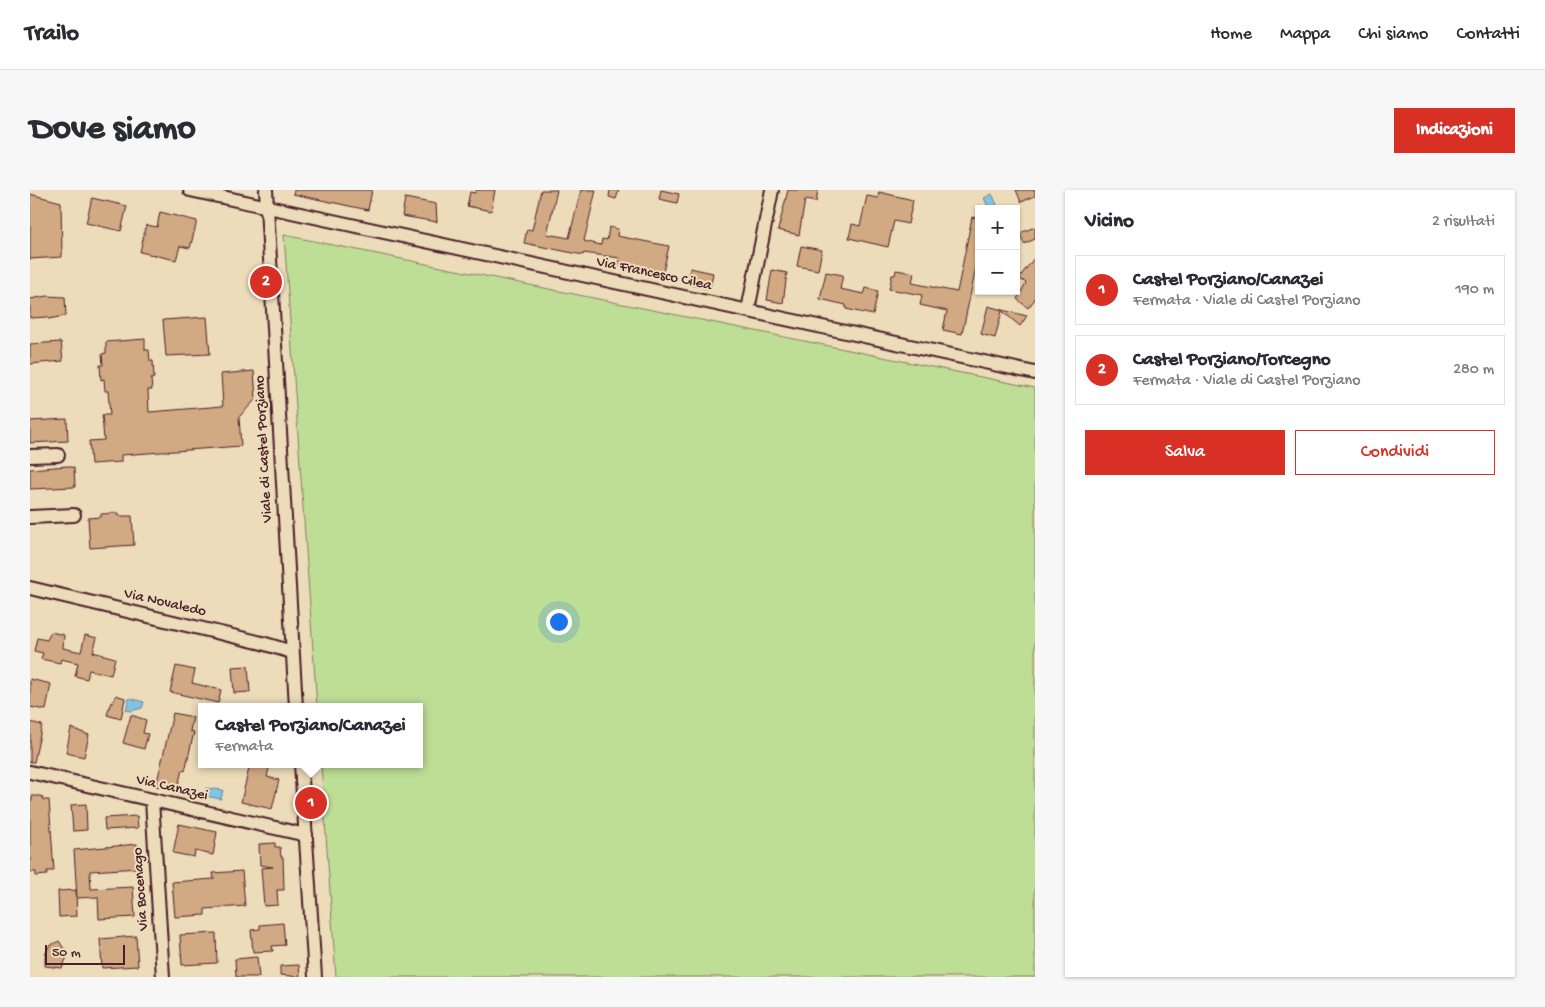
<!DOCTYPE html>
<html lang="it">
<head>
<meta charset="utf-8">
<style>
  :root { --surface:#fff; --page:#f7f7f7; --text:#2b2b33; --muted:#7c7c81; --line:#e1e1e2; --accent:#d93025 }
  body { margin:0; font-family:"Gochi Hand",sans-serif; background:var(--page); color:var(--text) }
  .controls { position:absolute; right:15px; top:15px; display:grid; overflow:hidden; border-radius:0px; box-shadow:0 1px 4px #0004 }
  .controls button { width:45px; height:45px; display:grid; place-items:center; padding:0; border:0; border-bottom:1px solid var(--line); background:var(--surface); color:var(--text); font:25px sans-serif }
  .scale { position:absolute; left:15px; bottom:12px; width:80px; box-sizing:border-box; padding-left:5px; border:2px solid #4a1f2b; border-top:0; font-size:14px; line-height:18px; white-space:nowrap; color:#4a1f2b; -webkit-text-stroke:4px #eddcb9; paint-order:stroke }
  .you { position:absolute; left:528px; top:431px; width:18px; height:18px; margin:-12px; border:4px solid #fff; border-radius:50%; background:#1a73e8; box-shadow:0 0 0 8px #1a73e833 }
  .badge { display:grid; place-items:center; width:32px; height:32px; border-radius:50%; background:var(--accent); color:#fff; font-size:16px; font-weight:700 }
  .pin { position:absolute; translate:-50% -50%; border:2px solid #fff; box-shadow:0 1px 5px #0006 }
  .popup { position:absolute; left:168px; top:513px; width:225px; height:65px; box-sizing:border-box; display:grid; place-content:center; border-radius:0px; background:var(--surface); filter:drop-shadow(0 1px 4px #0005); font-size:16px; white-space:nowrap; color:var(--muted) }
  .popup b { font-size:19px; color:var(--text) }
  .popup::after { content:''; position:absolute; left:50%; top:100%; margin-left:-10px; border:10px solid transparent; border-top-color:var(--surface) }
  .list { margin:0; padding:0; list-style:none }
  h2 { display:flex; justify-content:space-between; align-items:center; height:65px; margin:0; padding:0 20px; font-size:21px }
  h2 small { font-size:16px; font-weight:400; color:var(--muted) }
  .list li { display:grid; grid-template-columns:32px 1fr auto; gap:15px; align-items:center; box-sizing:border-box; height:70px; margin:0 10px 10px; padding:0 10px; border:1px solid var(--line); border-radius:0px }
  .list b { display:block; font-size:19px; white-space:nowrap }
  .list p { margin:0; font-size:16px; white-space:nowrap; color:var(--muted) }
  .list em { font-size:16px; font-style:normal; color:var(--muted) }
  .actions { display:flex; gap:10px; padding:15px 20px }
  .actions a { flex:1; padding:11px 0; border:1px solid var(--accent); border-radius:0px; text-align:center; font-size:18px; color:var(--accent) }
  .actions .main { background:var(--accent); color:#fff }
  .map { position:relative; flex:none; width:1005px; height:787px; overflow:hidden; border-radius:0px }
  header { display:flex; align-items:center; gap:30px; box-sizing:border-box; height:70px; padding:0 25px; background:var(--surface); border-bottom:1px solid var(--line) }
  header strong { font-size:24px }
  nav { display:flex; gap:28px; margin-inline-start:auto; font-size:18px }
  .intro { display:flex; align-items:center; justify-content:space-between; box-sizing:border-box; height:120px; padding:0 30px }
  h1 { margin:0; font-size:35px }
  .button { padding:12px 22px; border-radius:0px; background:var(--accent); color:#fff; font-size:18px; font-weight:700 }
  main { display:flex; gap:30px; padding:0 30px }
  aside { flex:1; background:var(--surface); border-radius:0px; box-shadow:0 1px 4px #0004 }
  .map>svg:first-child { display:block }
</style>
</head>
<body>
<header>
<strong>Trailo</strong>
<nav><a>Home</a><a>Mappa</a><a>Chi siamo</a><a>Contatti</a></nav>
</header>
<div class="intro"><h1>Dove siamo</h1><a class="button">Indicazioni</a></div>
<main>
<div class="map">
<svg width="1005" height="787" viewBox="0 0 1005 787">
  <rect width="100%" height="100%" fill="#eddcb9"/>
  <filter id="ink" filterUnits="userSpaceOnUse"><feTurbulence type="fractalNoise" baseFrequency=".02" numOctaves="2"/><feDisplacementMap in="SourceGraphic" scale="10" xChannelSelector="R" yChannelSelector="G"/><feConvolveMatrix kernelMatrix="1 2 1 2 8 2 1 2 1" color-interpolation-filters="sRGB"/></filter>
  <g filter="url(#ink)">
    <path fill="#bede96" stroke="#847e60" d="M254 45 1005 198V787H306L291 574H390V517H287Z"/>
    <g fill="#81c4e2" stroke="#6b8299">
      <path d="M962 4 969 19H959L954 8Z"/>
      <path d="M99 508 114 512 112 518 101 521 96 520Z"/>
      <path d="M176 598 193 600 191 609 175 606Z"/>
    </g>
    <g fill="#d1a982" stroke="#4a1f2b">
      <path d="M264 0H342L338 20 263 4Z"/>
      <path d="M446 0H465L461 21 437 16 440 2 445 3Z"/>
      <path d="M511 0H527L517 44 539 48 551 0H566L554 51 571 55 572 49 577 50 579 37 588 39 587 46 639 56 633 82 606 76 605 79 588 75 590 68 554 63 553 65 494 53 497 39 502 40Z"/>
      <path d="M580 0H589L586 9 579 7Z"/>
      <path d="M631 0 649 4 647 13 629 9Z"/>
      <path d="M758 0H788L786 12 775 10 769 45 748 40Z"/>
      <path d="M986 0H1005V6L991 12Z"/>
      <path d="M849 2 883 10 878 34 864 31 858 57 819 48 822 34 830 36 837 6 848 8Z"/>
      <path d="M0 4 31 12 32 67 0 69Z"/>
      <path d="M62 8 97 16 91 41 56 33Z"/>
      <path d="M375 8 406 14 407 32 372 26Z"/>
      <path d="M130 22 167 31 160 58 150 56 146 70 110 62 116 35 127 37Z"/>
      <path d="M942 27 949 29V64L932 144 913 140 917 121 890 115 892 105 859 99 862 85H865L866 80 884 83 882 93 927 102Z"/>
      <path d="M1005 37V49L994 54 990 43Z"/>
      <path d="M771 56 792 60 788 80 767 76Z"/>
      <path d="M1005 67V109L998 118 987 109 996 93 989 88Z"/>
      <path d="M660 78 683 83 680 99 657 94Z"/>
      <path d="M742 80 757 83 753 113 737 110Z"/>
      <path d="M796 82 813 85 810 99 834 104 836 98 848 101 843 125 816 119V115L790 109Z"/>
      <path d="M17 106 35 107 36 126 18 129V127L0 128V109Z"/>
      <path d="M958 116 972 120 997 126 990 136 972 121 965 148 951 144Z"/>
      <path d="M177 127 180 164 136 166 133 130Z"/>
      <path d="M115 149V160H119L120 171H123L124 188 121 189 122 200H118L119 222 193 216 191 184 224 181 226 209 209 227 211 256 91 265V272L61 274 59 251 74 250 72 225H80L78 201H75L74 189 71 190 70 175H73L72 164 76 163V152Z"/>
      <path d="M31 152 33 171 0 174V154Z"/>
      <path d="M37 229 38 251 0 253V231Z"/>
      <path d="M37 276 44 278 45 297 0 299V279Z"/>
      <path d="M89 323V326H102L104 355 60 358 58 328 71 327V324Z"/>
      <path d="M21 442 34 445 33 458 51 462 55 445 67 448 63 462 85 468 81 485 59 480 57 489 45 486 48 473 31 469 30 473 11 469 13 463 4 461 7 448 17 450Z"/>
      <path d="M146 476 165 480 162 493 191 500 188 513 140 502Z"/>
      <path d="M218 476 220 502 204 503 202 477Z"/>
      <path d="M0 489 21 494 16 520 0 517Z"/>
      <path d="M86 505 95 508 91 529 77 525 81 512 83 513Z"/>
      <path d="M143 523 163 527 160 541 164 542 155 581 152 580 147 600 126 596Z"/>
      <path d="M101 525 116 530 113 543 118 544 114 559 93 553Z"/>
      <path d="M0 532 12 535 4 572H0Z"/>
      <path d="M41 538 59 545 54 567 36 563Z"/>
      <path d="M220 574H240L237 587 249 590 242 619 211 612Z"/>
      <path d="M2 606H12L13 610H19L24 681H17V685L6 686V682H0V611H2Z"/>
      <path d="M56 614 57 640 43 641 41 615Z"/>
      <path d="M107 626 108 638 75 640 74 628Z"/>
      <path d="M149 634 187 642 183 665 165 661 164 667 143 663Z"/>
      <path d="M245 653V657H250L251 667H253L254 700H247L248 715 234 716 231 678 243 677 230 675 229 654Z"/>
      <path d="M107 654 109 678 60 681 61 699 103 697 105 727 69 729 68 707 47 708 44 660Z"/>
      <path d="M212 681 215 716 175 719V725L145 727 142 692 184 689 183 683Z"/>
      <path d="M46 700 47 726 29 727 28 701Z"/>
      <path d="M253 733 255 755 242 756 243 761 223 762 221 740 230 739V735Z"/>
      <path d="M186 743 187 773 152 775 150 745Z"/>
      <path d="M106 746 108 776 72 778 70 749Z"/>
      <path d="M29 751 38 765 32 778 15 776V765L19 756Z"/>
      <path d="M227 767 229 787H206L205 769Z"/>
      <path d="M269 775 270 787 250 785V776Z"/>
    </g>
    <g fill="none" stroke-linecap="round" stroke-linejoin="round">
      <defs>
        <g id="minor">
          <path d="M160 0 1005 183"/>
          <path d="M236 0 266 517"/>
          <path d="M718 120 742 0"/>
          <path d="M0 266 28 265"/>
          <path d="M0 327 44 325"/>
          <path d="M0 398 232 453 262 462"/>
          <path d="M271 574 285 787"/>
          <path d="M0 582 276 645"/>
          <path d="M122 610 133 787"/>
        </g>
      </defs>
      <use href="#minor" stroke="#4a1f2b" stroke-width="16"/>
      <use href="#minor" stroke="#eddcb9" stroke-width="12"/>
    </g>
  </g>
  <g text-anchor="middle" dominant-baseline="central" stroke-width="4" stroke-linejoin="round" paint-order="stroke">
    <g font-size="15" fill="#4a1f2b" stroke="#eddcb9">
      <text transform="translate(624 84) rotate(12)">Via Francesco Cilea</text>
      <text transform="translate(234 259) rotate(-93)">Viale di Castel Porziano</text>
      <text transform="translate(135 413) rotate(13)">Via Novaledo</text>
      <text transform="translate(142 598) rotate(13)">Via Canazei</text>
      <text transform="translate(111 699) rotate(-94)">Via Bocenago</text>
    </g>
  </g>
</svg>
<div class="controls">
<button>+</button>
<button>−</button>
</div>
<div class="scale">50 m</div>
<div class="you"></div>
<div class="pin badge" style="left:281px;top:613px">1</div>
<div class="popup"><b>Castel Porziano/Canazei</b>Fermata</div>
<div class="pin badge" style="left:236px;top:92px">2</div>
</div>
<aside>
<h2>Vicino<small>2 risultati</small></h2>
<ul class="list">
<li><span class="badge">1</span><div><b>Castel Porziano/Canazei</b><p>Fermata · Viale di Castel Porziano</p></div><em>190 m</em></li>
<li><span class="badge">2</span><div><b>Castel Porziano/Torcegno</b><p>Fermata · Viale di Castel Porziano</p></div><em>280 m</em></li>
</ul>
<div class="actions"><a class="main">Salva</a><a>Condividi</a></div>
</aside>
</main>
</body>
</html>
